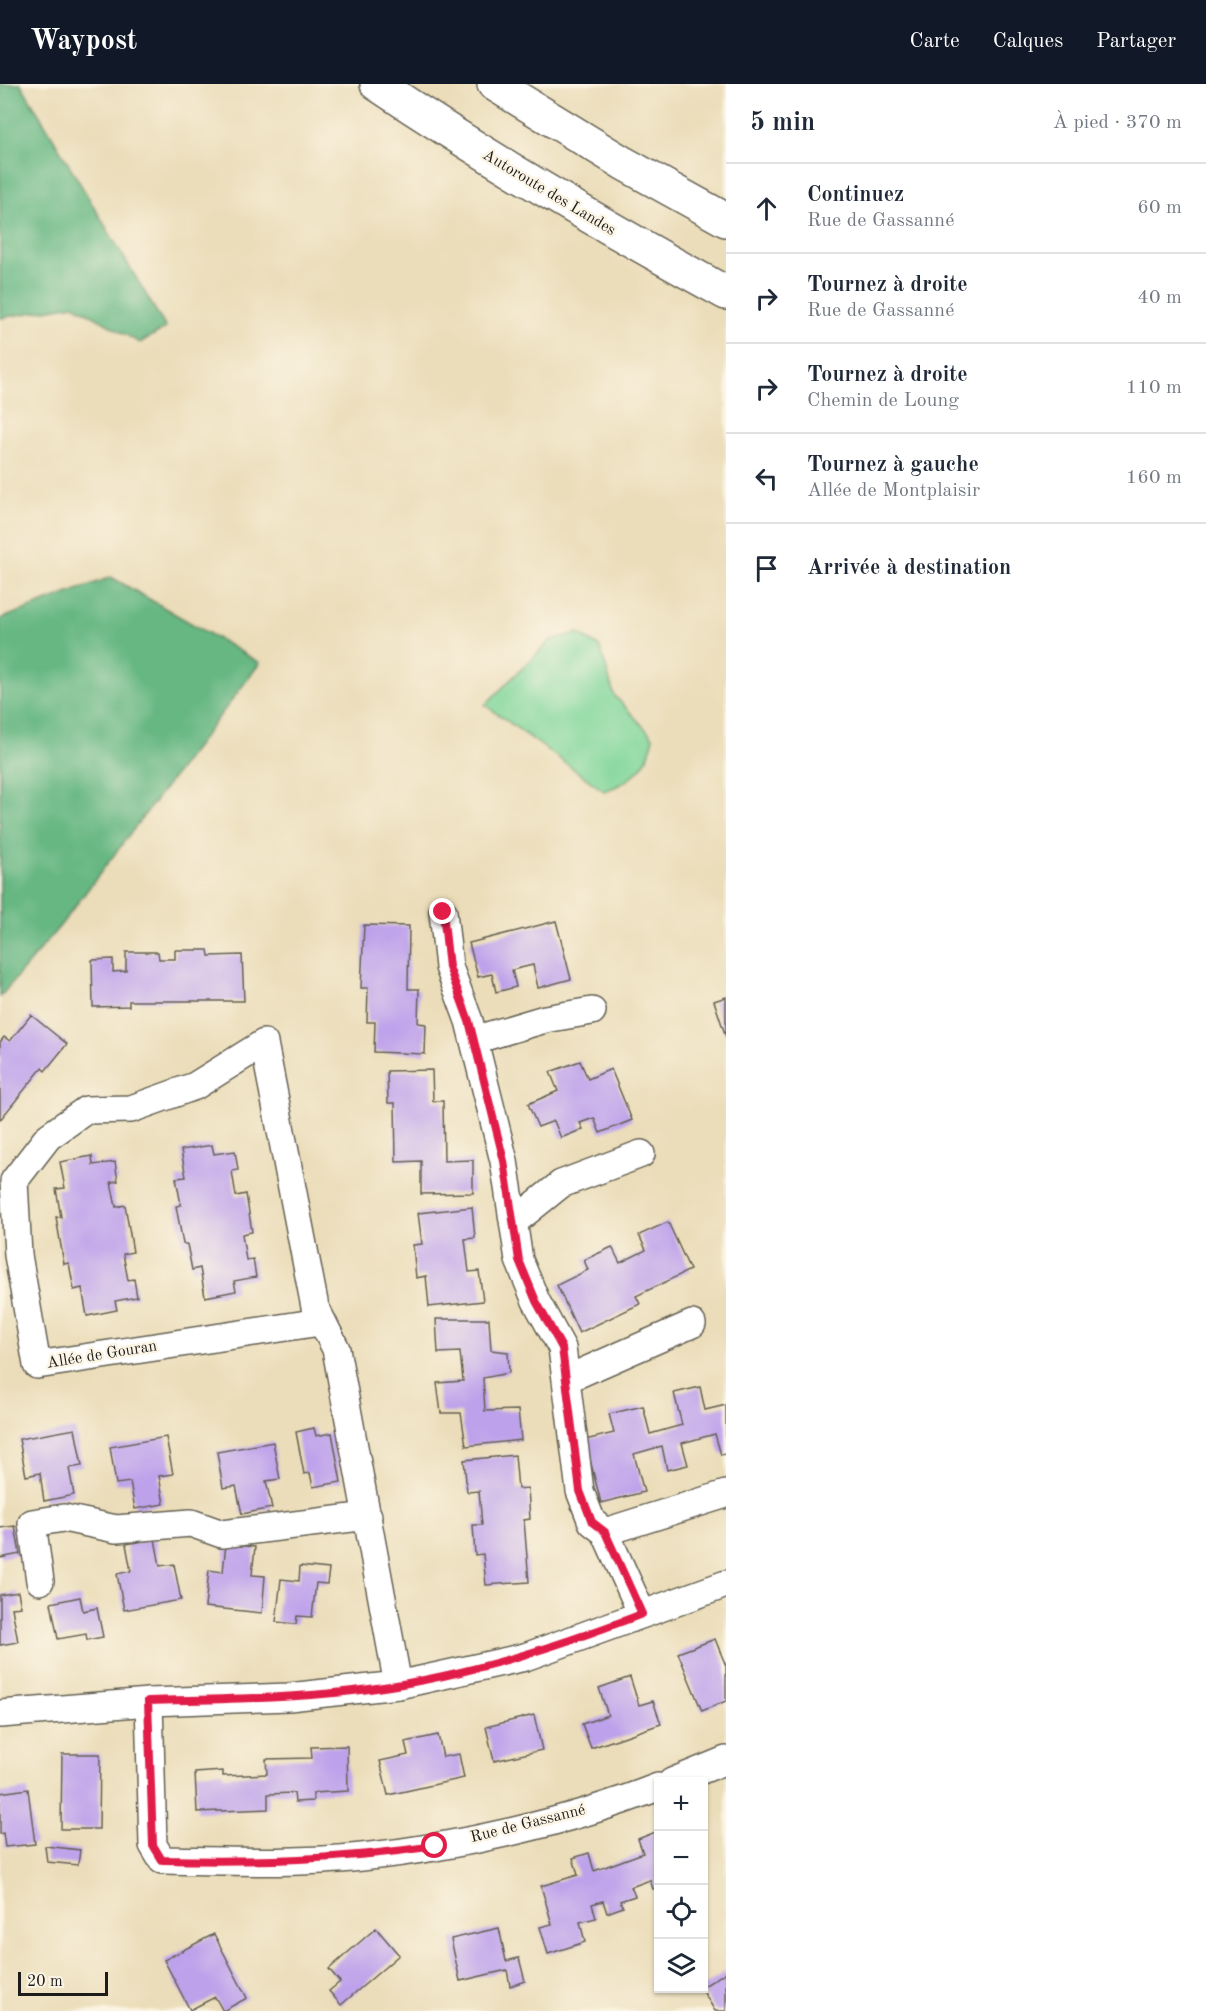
<!DOCTYPE html>
<html lang="fr">
<head>
<meta charset="utf-8">
<style>
  :root { --surface:#fff; --page:#f2f2f3; --text:#1f2937; --muted:#747a83; --line:#e0e1e3; --accent:#111827 }
  body { margin:0; font-family:"Old Standard TT",serif; background:var(--page); color:var(--text) }
  .controls { position:absolute; right:18px; bottom:18px; display:grid; overflow:hidden; border-radius:0px; box-shadow:0 2px 4px #0004 }
  .controls button { width:54px; height:54px; display:grid; place-items:center; padding:0; border:0; border-bottom:2px solid var(--line); background:var(--surface); color:var(--text); font:30px sans-serif }
  .scale { position:absolute; left:18px; bottom:15px; width:90px; box-sizing:border-box; padding-left:6px; border:3px solid #1c1c1c; border-top:0; font-size:16px; line-height:21px; white-space:nowrap; color:#1c1c1c; -webkit-text-stroke:4px #fcf5e5; paint-order:stroke }
  .stop { position:absolute; width:18px; height:18px; margin:-14px; border:4px solid #e11d48; border-radius:50%; background:#fff }
  .stop.end { background:#e11d48; border-color:#fff; box-shadow:0 2px 6px #0008 }
  .list { margin:0; padding:0; list-style:none }
  h2 { display:flex; justify-content:space-between; align-items:center; height:78px; margin:0; padding:0 24px; font-size:26px }
  h2 small { font-size:20px; font-weight:400; color:var(--muted) }
  .list li { display:grid; grid-template-columns:39px 1fr auto; gap:18px; align-items:center; box-sizing:border-box; height:90px; padding:0 24px; border-top:2px solid var(--line) }
  .list b { display:block; font-size:22px; white-space:nowrap }
  .list p { margin:0; font-size:20px; white-space:nowrap; color:var(--muted) }
  .list em { font-size:20px; font-style:normal; color:var(--muted) }
  .icon { flex:none; width:33px; height:33px; fill:none; stroke:currentColor; stroke-width:2; stroke-linecap:round; stroke-linejoin:round }
  .map { position:relative; flex:none; width:726px; height:1927px; overflow:hidden }
  header { display:flex; align-items:center; gap:36px; box-sizing:border-box; height:84px; padding:0 30px; background:var(--accent); color:#fff }
  header strong { font-size:28px }
  nav { display:flex; gap:33px; margin-inline-start:auto; font-size:21px }
  main { display:flex }
  aside { flex:1; background:var(--surface) }
  .map>svg:first-child { display:block }
</style>
</head>
<body>
<header>
<strong>Waypost</strong>
<nav><a>Carte</a><a>Calques</a><a>Partager</a></nav>
</header>
<main>
<div class="map">
<svg width="726" height="1927" viewBox="0 0 726 1927">
  <rect width="100%" height="100%" fill="#fcf5e5"/>
  <filter id="ink" filterUnits="userSpaceOnUse"><feTurbulence type="fractalNoise" baseFrequency=".0167" numOctaves="2"/><feDisplacementMap in="SourceGraphic" scale="12" xChannelSelector="R" yChannelSelector="G"/><feConvolveMatrix kernelMatrix="1 2 1 2 8 2 1 2 1" color-interpolation-filters="sRGB"/></filter>
  <filter id="wash" filterUnits="userSpaceOnUse"><feTurbulence type="fractalNoise" baseFrequency=".008" numOctaves="4" result="noise"/><feDisplacementMap in="SourceGraphic" scale="24" xChannelSelector="R" yChannelSelector="G"/><feGaussianBlur stdDeviation="1.35" result="paint"/><feColorMatrix in="noise" values="0 0 0 0 0 0 0 0 0 0 0 0 0 0 0 0 0 1.4 0 .05"/><feComposite in="paint" operator="in"/></filter>
  <g filter="url(#wash)">
    <rect width="100%" height="100%" fill="#ebddb9"/>
    <path fill="#7ed69a" stroke="#4d795b" stroke-width="1.5" d="M578 549 600 563 614 611 653 653C651 681 630 699 604 707L485 621 551 556Z"/>
    <g fill="#66b782" stroke="#416a4f" stroke-width="1.5">
      <path d="M0 0H21L166 244 140 259 74 221 0 234Z"/>
      <path d="M111 493 260 579 60 842 0 913V535Z"/>
    </g>
    <g id="blocks">
      <g fill="#bda1eb">
        <path d="M556 837 571 895 538 904 533 881 512 886 516 903 496 908 492 890 478 893 469 859Z"/>
        <path d="M364 841 409 842 408 905H419L418 939 426 940 425 970 374 968 375 938H367L368 904H361Z"/>
        <path d="M175 866H208L209 872 242 871 244 917H129V922L93 923 92 876 113 875V888L126 887V868H158L159 875H175Z"/>
        <path d="M726 913V953L714 917Z"/>
        <path d="M31 931 67 960 45 987 42 984 0 1036V958L4 953 10 957Z"/>
        <path d="M580 977 588 995 611 985 632 1036 600 1049 594 1034 580 1039 583 1045 561 1054 554 1037 538 1043 528 1020 558 1007 550 988Z"/>
        <path d="M432 986 433 1017H443L444 1077 473 1076V1109L421 1110V1077L396 1078 395 1019H388L387 987Z"/>
        <path d="M212 1061 214 1070 235 1067 238 1086 232 1087 236 1112 246 1110 252 1148 242 1150 246 1176 253 1175 256 1193 234 1197 236 1207 205 1213 200 1184 192 1186 187 1160H183L176 1122 181 1121 176 1094 186 1093 181 1066Z"/>
        <path d="M92 1072 93 1081 115 1078 118 1097 111 1098 116 1123 125 1121 133 1168 123 1170 128 1196 134 1195 137 1213 115 1217 117 1226 87 1232 82 1204 74 1206 69 1179 64 1180 56 1133H61L56 1105 65 1104 60 1078Z"/>
        <path d="M472 1123 475 1154 465 1155 469 1188 479 1187 483 1217 429 1223 426 1192 416 1194 413 1161 422 1160 418 1129Z"/>
        <path d="M668 1138 690 1186 636 1212 640 1220 579 1249 557 1201 588 1186 584 1176 612 1163 620 1179 646 1166 639 1151Z"/>
        <path d="M436 1235H489L491 1266 508 1268 509 1289 483 1294 485 1327 518 1326 521 1356 466 1362 461 1329H441L437 1299 463 1297 460 1268 438 1269Z"/>
        <path d="M700 1303 705 1326 726 1321V1370L721 1371 715 1350 682 1359 688 1381 667 1386 662 1362 634 1370 644 1408 601 1419 585 1356 614 1349 609 1330 643 1322 650 1350 682 1341 674 1309Z"/>
        <path d="M314 1344 316 1352 332 1349 341 1398 313 1403 310 1389 304 1390 296 1348Z"/>
        <path d="M75 1345 82 1382 69 1384 74 1411 44 1417 40 1389 26 1392 19 1355Z"/>
        <path d="M166 1353 173 1390 159 1392 164 1420 135 1425 130 1398 116 1400 110 1363Z"/>
        <path d="M273 1358 280 1395 266 1397 272 1424 242 1430 236 1402 223 1404 217 1368Z"/>
        <path d="M515 1371 518 1405 528 1404 530 1435 524 1436 529 1498 486 1501 483 1470 475 1471 473 1441H482L479 1407 467 1408 464 1376Z"/>
        <path d="M15 1442 20 1470 0 1474V1444Z"/>
        <path d="M155 1455 160 1482 174 1480 181 1516 124 1526 117 1490 131 1487 126 1460Z"/>
        <path d="M226 1460 255 1463 252 1491 265 1492 262 1529 205 1523 209 1486 223 1488Z"/>
        <path d="M300 1482 329 1485 327 1500 316 1499 312 1533 297 1532 296 1540 276 1538 281 1495 299 1497Z"/>
        <path d="M18 1508 21 1523 12 1524 18 1558 0 1561V1511Z"/>
        <path d="M80 1513 83 1527 97 1524 103 1553 87 1556 86 1550 58 1555 51 1519Z"/>
        <path d="M715 1555 726 1582V1617L702 1627 678 1569Z"/>
        <path d="M630 1593 639 1621 653 1617 661 1640 591 1664 582 1640 608 1631 599 1604Z"/>
        <path d="M534 1631 542 1666 494 1677 486 1643Z"/>
        <path d="M438 1651 443 1673 459 1670 464 1694 388 1711 380 1677 408 1671 405 1658Z"/>
        <path d="M347 1662 348 1707 313 1709V1717L295 1718 294 1709 268 1710V1725L197 1728 195 1689 223 1687V1692L267 1690 266 1675 312 1674 311 1663Z"/>
        <path d="M62 1670H100L99 1745H61Z"/>
        <path d="M28 1705 35 1760 5 1763 3 1749 0 1750V1709Z"/>
        <path d="M658 1747V1803L653 1805 650 1796 631 1803 635 1812 620 1817 623 1823 607 1829 603 1817 592 1820 596 1834 580 1838 585 1858 548 1870 540 1843 552 1840 541 1802 578 1791 573 1774 589 1769 594 1787 643 1769 638 1755Z"/>
        <path d="M45 1762 80 1766 78 1781 47 1778Z"/>
        <path d="M376 1844 399 1871 341 1921 329 1907 340 1898 329 1885Z"/>
        <path d="M499 1844 506 1877 519 1874 525 1897 510 1902 507 1886 460 1897 451 1855Z"/>
        <path d="M214 1850 247 1914 223 1927 215 1913 190 1926 164 1876Z"/>
        <path d="M726 1888V1927H715L701 1904Z"/>
      </g>
    </g>
  </g>
  <g filter="url(#ink)">
    <use href="#blocks" fill-opacity="0" stroke="#646053" stroke-width="1.5"/>
    <g fill="none" stroke-linecap="round" stroke-linejoin="round">
      <defs>
        <g id="minor">
          <path d="M443 828 449 883 469 937 504 1077 519 1176 536 1217 562 1264 580 1407 592 1438 605 1448 642 1530"/>
          <path d="M474 956 545 935 592 927"/>
          <path d="M515 1137 561 1100 641 1070"/>
          <path d="M320 1238 37 1281 18 1171 14 1097 48 1053 86 1026 131 1025 195 1002 264 959 315 1223 336 1265 398 1601"/>
          <path d="M567 1295 692 1240"/>
          <path d="M605 1448 726 1410"/>
          <path d="M40 1497 32 1439 64 1434 116 1445 191 1439 222 1450 368 1432"/>
          <path d="M149 1618 153 1761 162 1776C228 1777 296 1780 362 1773 458 1763 569 1738 658 1703"/>
          <path d="M0 1630 149 1618 289 1613 398 1601 525 1573 726 1500"/>
          <path d="M672 1698 726 1676"/>
        </g>
        <g id="motorway">
          <path d="M377 0C490 76 607 144 726 209"/>
          <path d="M494 0 623 79 726 136"/>
        </g>
      </defs>
      <use href="#minor" stroke="#646053" stroke-width="30"/>
      <use href="#motorway" stroke="#646053" stroke-width="36"/>
      <use href="#minor" stroke="#fff" stroke-width="27"/>
      <use href="#motorway" stroke="#fff" stroke-width="33"/>
    </g>
  </g>
  <g fill="none" stroke-linecap="round" stroke-linejoin="round" filter="url(#ink)">
    <path stroke="#e11d48" stroke-width="8" d="M435 1762C341 1776 257 1778 162 1776L153 1761 148 1617C217 1615 285 1615 353 1607 453 1596 548 1566 642 1530L605 1448 592 1438 580 1407 562 1264 536 1217 519 1176 504 1077 469 937 449 883 443 828"/>
  </g>
  <g text-anchor="middle" dominant-baseline="central" stroke-width="5" stroke-linejoin="round" paint-order="stroke">
    <g font-size="16" fill="#1c1c1c" stroke="#fcf5e5">
      <text transform="translate(549 109) rotate(31)">Autoroute des Landes</text>
      <text transform="translate(102 1271) rotate(-9)">Allée de Gouran</text>
      <text transform="translate(528 1740) rotate(-14)">Rue de Gassanné</text>
    </g>
  </g>
</svg>
<div class="controls">
<button>+</button>
<button>−</button>
<button><svg class="icon" aria-label="locate" viewBox="0 0 24 24"><circle cx="12" cy="12" r="6"/><path d="M12 2v4M12 18v4M2 12h4M18 12h4"/></svg></button>
<button><svg class="icon" aria-label="layers" viewBox="0 0 24 24"><path d="M12 4l9 5-9 5-9-5zM3 14l9 5 9-5"/></svg></button>
</div>
<div class="scale">20 m</div>
<div class="stop" style="left:435px;top:1762px"></div>
<div class="stop end" style="left:443px;top:828px"></div>
</div>
<aside>
<h2>5 min<small>À pied · 370 m</small></h2>
<ul class="list">
<li><svg class="icon" aria-label="ahead" viewBox="0 0 24 24"><path d="M12 20V5M6 11l6-6 6 6"/></svg><div><b>Continuez</b><p>Rue de Gassanné</p></div><em>60 m</em></li>
<li><svg class="icon" aria-label="right" viewBox="0 0 24 24"><path d="M7 20v-9h11M14 6l5 5-5 5"/></svg><div><b>Tournez à droite</b><p>Rue de Gassanné</p></div><em>40 m</em></li>
<li><svg class="icon" aria-label="right" viewBox="0 0 24 24"><path d="M7 20v-9h11M14 6l5 5-5 5"/></svg><div><b>Tournez à droite</b><p>Chemin de Loung</p></div><em>110 m</em></li>
<li><svg class="icon" aria-label="left" viewBox="0 0 24 24"><path d="M17 20v-9H6M10 6l-5 5 5 5"/></svg><div><b>Tournez à gauche</b><p>Allée de Montplaisir</p></div><em>160 m</em></li>
<li><svg class="icon" aria-label="arrive" viewBox="0 0 24 24"><path d="M6 21V4h12l-3 4 3 4H6"/></svg><div><b>Arrivée à destination</b></div></li>
</ul>
</aside>
</main>
</body>
</html>
